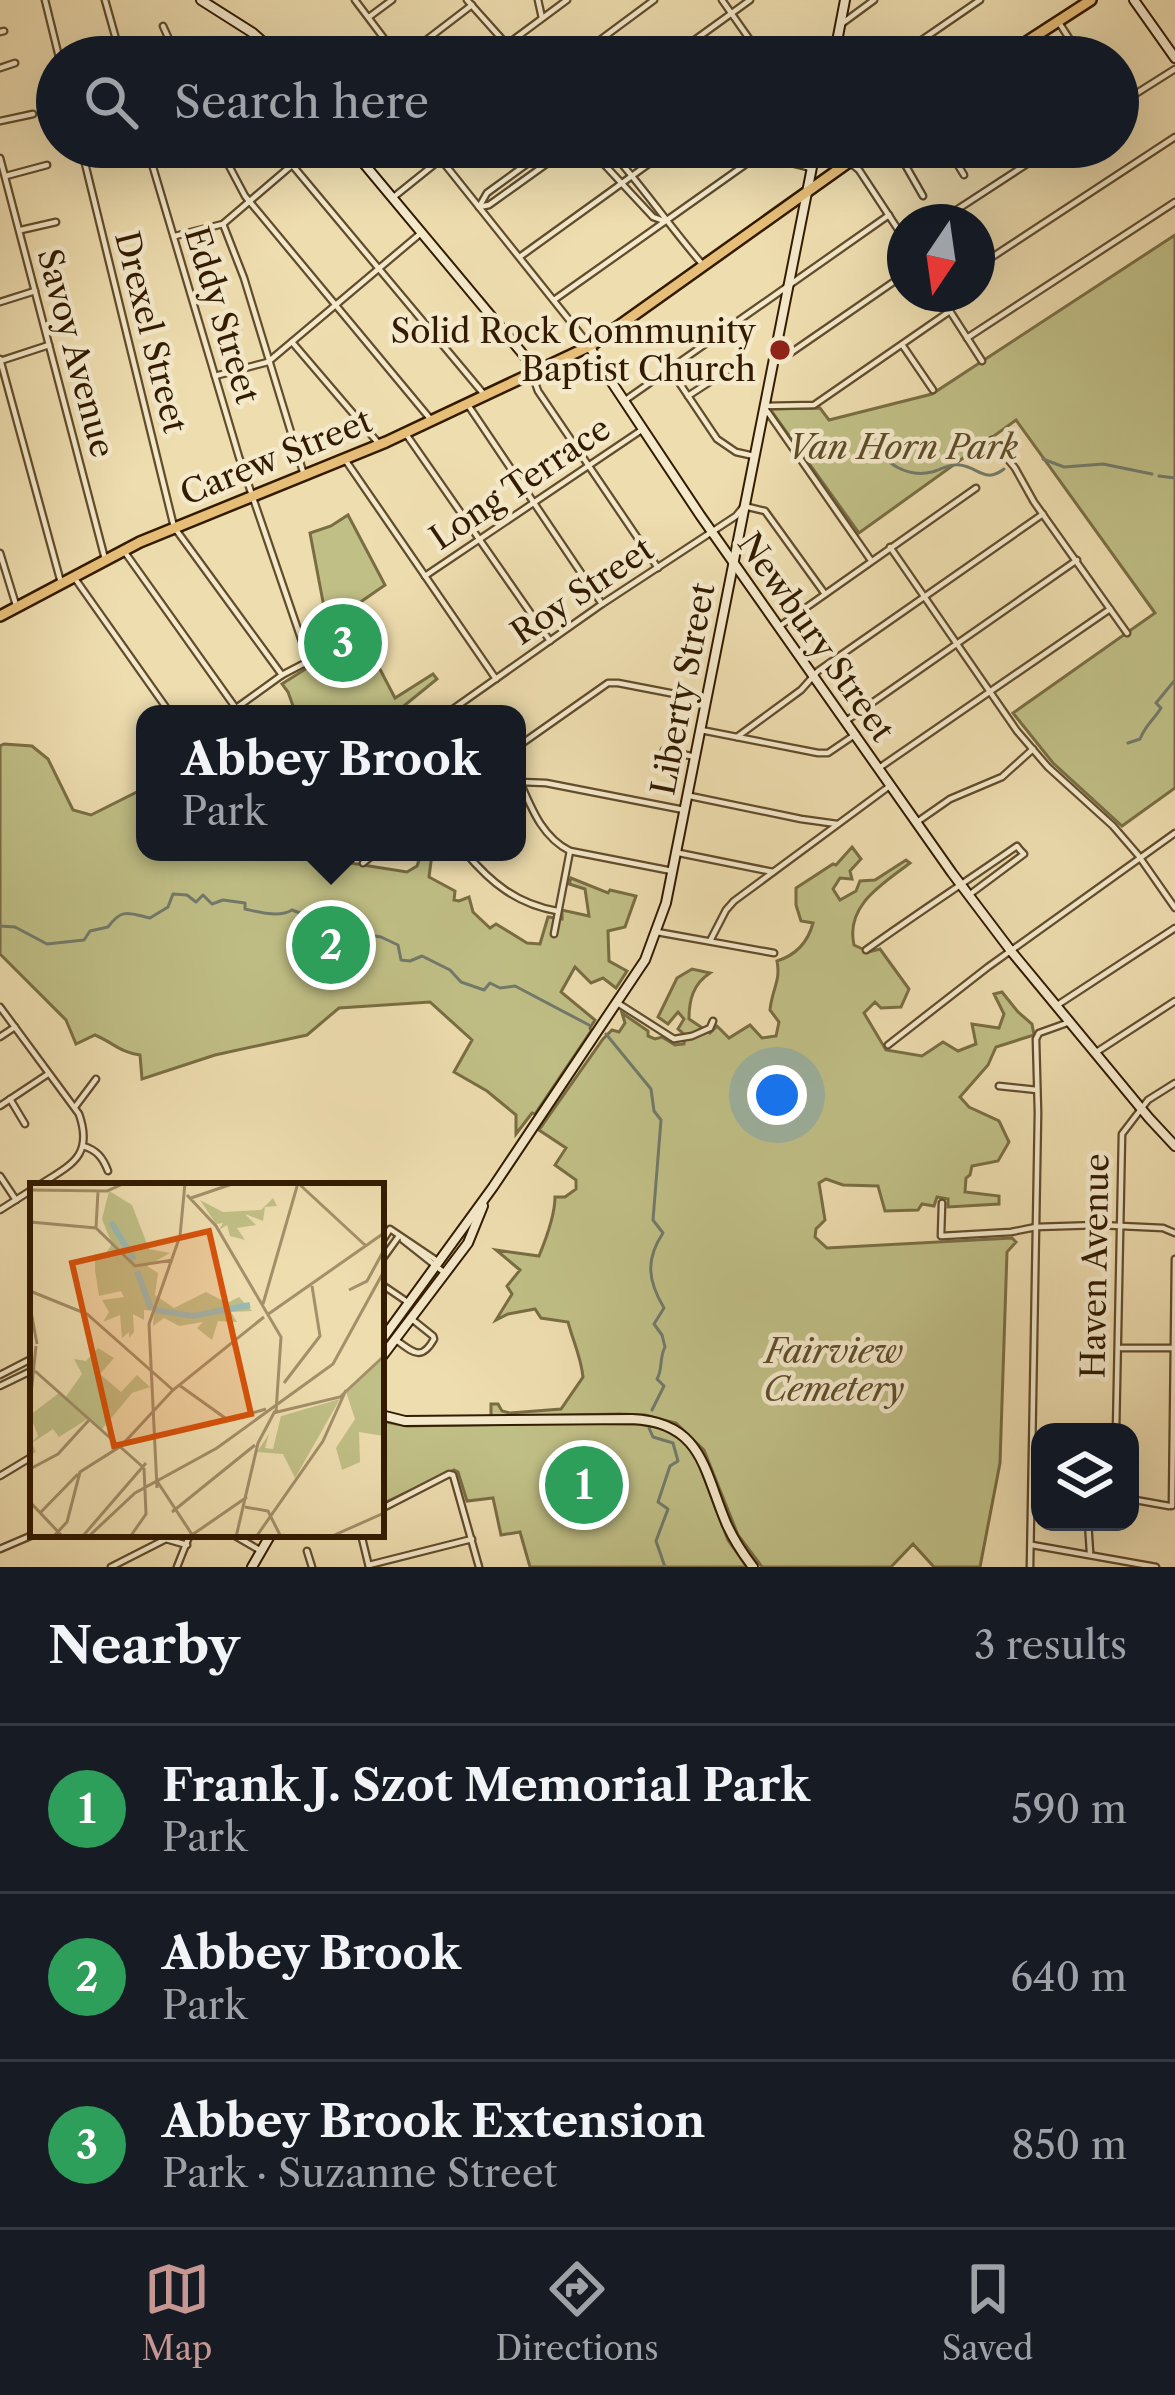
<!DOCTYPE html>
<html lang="en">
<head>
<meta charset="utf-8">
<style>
  :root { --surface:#171b24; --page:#20242c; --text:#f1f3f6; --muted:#9ea1a6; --line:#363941; --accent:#c59692 }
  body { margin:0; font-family:"Libre Caslon Text",serif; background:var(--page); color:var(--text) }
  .controls { position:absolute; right:36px; bottom:36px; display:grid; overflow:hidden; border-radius:24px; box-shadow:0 12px 48px #0002 }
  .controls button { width:108px; height:108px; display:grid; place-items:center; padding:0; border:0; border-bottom:3px solid var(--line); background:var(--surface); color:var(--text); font:60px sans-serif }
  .compass { position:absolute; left:887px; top:204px; width:108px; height:108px; border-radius:50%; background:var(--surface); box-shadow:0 12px 48px #0002; rotate:193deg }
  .you { position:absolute; left:777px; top:1095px; width:42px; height:42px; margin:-30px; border:9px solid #fff; border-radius:50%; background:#1a73e8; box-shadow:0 0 0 18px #1a73e833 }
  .badge { display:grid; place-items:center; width:78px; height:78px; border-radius:50%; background:var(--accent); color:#fff; font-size:39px; font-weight:700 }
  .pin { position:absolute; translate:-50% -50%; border:6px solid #fff; box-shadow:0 3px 12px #0006 }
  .popup { position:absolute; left:136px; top:705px; width:390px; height:156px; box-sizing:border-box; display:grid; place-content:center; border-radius:24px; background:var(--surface); filter:drop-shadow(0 3px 9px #0005); font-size:39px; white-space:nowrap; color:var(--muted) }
  .popup b { font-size:45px; color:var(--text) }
  .popup::after { content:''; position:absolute; left:50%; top:100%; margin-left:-24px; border:24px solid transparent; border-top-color:var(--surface) }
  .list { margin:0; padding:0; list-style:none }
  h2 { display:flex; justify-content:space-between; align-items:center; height:156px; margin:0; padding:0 48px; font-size:51px }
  h2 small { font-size:39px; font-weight:400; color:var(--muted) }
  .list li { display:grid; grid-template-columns:78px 1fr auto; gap:36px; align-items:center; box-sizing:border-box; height:168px; padding:0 48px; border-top:3px solid var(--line) }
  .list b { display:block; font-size:45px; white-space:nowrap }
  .list p { margin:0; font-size:39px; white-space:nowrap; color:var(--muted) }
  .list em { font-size:39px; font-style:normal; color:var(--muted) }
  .icon { flex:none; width:66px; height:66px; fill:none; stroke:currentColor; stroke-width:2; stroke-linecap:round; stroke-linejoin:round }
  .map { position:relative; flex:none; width:1175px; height:1567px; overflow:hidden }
  .search { position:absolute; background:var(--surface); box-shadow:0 12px 48px #0002; left:36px; right:36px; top:36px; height:132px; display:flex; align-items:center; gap:30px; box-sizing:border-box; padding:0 42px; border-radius:66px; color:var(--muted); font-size:45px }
  .sheet { height:660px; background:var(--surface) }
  nav { display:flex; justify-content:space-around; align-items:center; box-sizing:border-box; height:168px; border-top:3px solid var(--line); background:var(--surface); font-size:33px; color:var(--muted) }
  nav a { display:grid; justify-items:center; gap:6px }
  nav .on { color:var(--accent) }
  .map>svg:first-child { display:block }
</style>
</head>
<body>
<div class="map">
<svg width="1175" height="1567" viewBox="0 0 1175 1567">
  <rect width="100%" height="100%" fill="#eeddaf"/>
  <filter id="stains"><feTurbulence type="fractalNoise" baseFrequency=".00167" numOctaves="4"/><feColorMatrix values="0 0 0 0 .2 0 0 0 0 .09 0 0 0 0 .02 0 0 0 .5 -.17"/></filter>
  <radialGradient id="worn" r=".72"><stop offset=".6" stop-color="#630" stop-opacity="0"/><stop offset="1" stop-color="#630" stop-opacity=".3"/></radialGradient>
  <g fill="#c0bf86" stroke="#796d43" stroke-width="3">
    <path d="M1175 235V788L1122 826 1053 763 1013 713 1155 613 1016 420 859 533 770 409 820 408 829 420 932 394Z"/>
    <path d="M348 515 385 585 349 610 395 698 433 674 437 679 394 714H296L288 692 282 684 307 668 312 658 310 647 330 639 310 533 331 526Z"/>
    <path d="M4 744 32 746 48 759 73 810 91 815 145 788V852H281L407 872 417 866 422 852 432 854 429 877 455 891 454 900 459 901 469 897 473 912 490 928 496 924 527 943 540 944 548 917 562 919V910L589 916 585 889 569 884 571 878 608 893 610 890 636 896 625 927 608 931 609 961 627 971 616 988 603 978 591 983 575 967 561 992 595 1020 590 1028 591 1031 535 1114 532 1113 516 1134V1115L487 1091 454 1072 472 1040 430 1002 339 1008 307 1035 215 1055 142 1079 140 1055C119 1052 114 1043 95 1035L76 1044 66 1020 0 954V746Z"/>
    <path d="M852 847 861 859 850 871 852 879 840 878 833 889 840 900 856 891 860 881 875 880 906 860 910 863C883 884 845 905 854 945L869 952 880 949 909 989 901 1007 881 1008 875 1002 864 1013 886 1050 922 1056 943 1042 958 1051 976 1044 972 1024 999 1028 1004 1014 994 994 1002 992 1018 1012 1032 1024 1034 1035 996 1047 988 1065 960 1097 969 1107 999 1121 1009 1142 998 1161 972 1166 970 1175 966 1178 965 1192 999 1196V1204L948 1207V1199L937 1197 934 1206 922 1204 918 1210 885 1211 878 1186 843 1185 826 1179 819 1183 825 1220 816 1229 815 1237 827 1248 1012 1238 1016 1242 1007 1252 1000 1463 980 1567H934L913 1544 891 1567H762L738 1535 704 1450 676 1423 645 1415 619 1414 491 1417V1404H498L502 1411 510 1413 561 1409 583 1377C581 1357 573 1341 568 1322L541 1318 535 1309 508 1314 496 1320 512 1294 507 1286 520 1270 496 1250 539 1256C546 1239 555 1215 555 1197H565L576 1189V1180L555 1165 566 1148 539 1130 603 1039 612 1030 619 1032 625 1023 622 1013 648 1031V1036L655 1039 662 1037 675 1045 684 1044 685 1035 678 1029 684 1019 678 1012 668 1024 658 1017 677 978 692 969 710 973C693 984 689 1000 689 1019L710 1033 717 1026 729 1038 750 1025 762 1038 776 1036 779 1022 770 1010C772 989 781 981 777 961 796 955 808 942 813 923L801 921 796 905V888L833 864 836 865Z"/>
    <path d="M381 1421 407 1426 574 1423 638 1424 662 1428 682 1440 694 1452 728 1540 747 1567H530L520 1532 501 1535 493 1498 467 1501 458 1472 454 1470 384 1503 381 1497Z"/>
  </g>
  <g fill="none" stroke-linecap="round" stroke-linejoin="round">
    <g stroke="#717a6b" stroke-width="3">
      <path d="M866 441C886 460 903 479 932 472 941 470 950 463 960 465 978 467 985 484 1004 469"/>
      <path d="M1043 459 1064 467 1103 464 1152 474"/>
      <path d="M1159 476 1175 478"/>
      <path d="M1128 743 1140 739C1146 724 1153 721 1161 708L1156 703 1175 680"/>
      <path d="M0 926 15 927 47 944 84 940 90 931 108 927C122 908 128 913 150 918L168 907 173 894 187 895 196 902 203 895 212 904 223 900 245 903V909C259 912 279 918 292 910L351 932 381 937 398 945 401 960 410 961 422 956 450 970 461 982 484 990 490 983 500 988 515 986 589 1025"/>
      <path d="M606 1034 651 1089 654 1111 661 1120 653 1220 663 1233C645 1260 648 1281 664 1308L654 1324 662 1335 665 1347C659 1358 663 1369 657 1379L664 1386 652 1410"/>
      <path d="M649 1428 653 1437 673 1443 678 1461 670 1466 658 1502 668 1509 656 1541 665 1567"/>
    </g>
    <defs>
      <g id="street">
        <path d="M45 0 59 57"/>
        <path d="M105 0 121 57"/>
        <path d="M355 0 398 57"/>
        <path d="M467 0 518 57"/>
        <path d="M538 0 542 18"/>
        <path d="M722 0 762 57"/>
        <path d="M369 17 392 0"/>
        <path d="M1058 21 1081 57"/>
        <path d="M840 25 874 0"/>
        <path d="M163 26 177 57"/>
        <path d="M0 32 4 31"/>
        <path d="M239 57 260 38"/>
        <path d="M404 57 472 5"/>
        <path d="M490 57 567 0"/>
        <path d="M577 57 654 0"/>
        <path d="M671 57 750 0"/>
        <path d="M897 57 980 0"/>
        <path d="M0 68 15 63"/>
        <path d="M1118 105 1175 69"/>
        <path d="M0 121 33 114"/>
        <path d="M81 147 174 527 282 675"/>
        <path d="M147 147 239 457 307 656 305 663 282 675 228 714"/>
        <path d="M219 147 245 196 432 421"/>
        <path d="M431 147 590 346"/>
        <path d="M588 147 653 217 664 221"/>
        <path d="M607 147C642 185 669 226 703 265"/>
        <path d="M831 147 859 170 905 240"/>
        <path d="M895 147 923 196"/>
        <path d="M947 147 964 175"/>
        <path d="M283 154 482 392"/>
        <path d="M84 157 119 147"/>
        <path d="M0 158 105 559"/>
        <path d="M6 176 47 165"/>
        <path d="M395 196 456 147"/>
        <path d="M479 207 489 205 570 147"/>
        <path d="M479 207 487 193 550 147"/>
        <path d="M938 222 1053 147"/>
        <path d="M223 224 244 278 304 475"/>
        <path d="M21 230 56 222"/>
        <path d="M175 236 223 224 313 147"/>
        <path d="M521 256 672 147"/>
        <path d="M977 267 1175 137"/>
        <path d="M939 294 982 361"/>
        <path d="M554 300 756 157C766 155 798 165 811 168"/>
        <path d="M0 302 35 291"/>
        <path d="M967 338 1175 202"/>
        <path d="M292 342 380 445"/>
        <path d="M903 346 933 390"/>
        <path d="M775 355 789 354 905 274"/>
        <path d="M0 359 60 579"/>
        <path d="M0 361 49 345"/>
        <path d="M670 369 717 439 736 452 754 456"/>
        <path d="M215 376 268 362 421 233"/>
        <path d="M533 377 538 391 658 568"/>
        <path d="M688 396 731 368"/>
        <path d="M624 401 889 215"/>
        <path d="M468 405 602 604"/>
        <path d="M764 406 814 405 950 311"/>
        <path d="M767 411 870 559"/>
        <path d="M406 434 550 641"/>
        <path d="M992 440 1015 468 1034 502 1127 633"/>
        <path d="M346 461 496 679"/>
        <path d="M890 547 1017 731 1048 767 1113 826 1138 855 1175 908"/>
        <path d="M124 551 240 714"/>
        <path d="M0 553 16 605"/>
        <path d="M425 576 643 429"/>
        <path d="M76 580 170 713"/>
        <path d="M780 626 976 488"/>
        <path d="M446 714 602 604 736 516 744 506 765 511 825 594"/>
        <path d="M846 721 1077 560"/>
        <path d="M701 730 818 753H828L856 734"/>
        <path d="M737 737 801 690 818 671 1043 514"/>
        <path d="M517 747 608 683H618L706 700"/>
        <path d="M664 750 695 757"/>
        <path d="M879 768 1110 609"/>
        <path d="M517 775C530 804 540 836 570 851L672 871"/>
        <path d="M520 782 546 783 684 810"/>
        <path d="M690 796 801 819 837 824"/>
        <path d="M917 822 950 799 1002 777 1033 749"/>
        <path d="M465 852C491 883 517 904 557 911"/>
        <path d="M679 853 773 872"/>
        <path d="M231 856 240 852"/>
        <path d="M363 863 377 852"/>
        <path d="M969 895 1024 854 1021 851"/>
        <path d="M657 932 774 953"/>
        <path d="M554 934 570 851"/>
        <path d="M710 941 726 910 734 901 891 785"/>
        <path d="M866 950C916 914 967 881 1017 846L1020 850"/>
        <path d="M616 1002 674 1039 692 1036 710 1028 713 1021"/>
        <path d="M1056 1006 1175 928"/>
        <path d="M0 1007 79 1114C94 1157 70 1165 38 1186"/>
        <path d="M0 1037 15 1027"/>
        <path d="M888 1045 988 967 1175 833"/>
        <path d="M1095 1053 1175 1001"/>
        <path d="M999 1086 1037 1090"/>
        <path d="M10 1099 25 1124"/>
        <path d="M0 1106 48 1074"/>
        <path d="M75 1107 96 1079"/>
        <path d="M83 1146C97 1150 103 1158 108 1171"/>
        <path d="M0 1176 16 1200"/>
        <path d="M942 1203 941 1236 1011 1232 1036 1227 1099 1225 1163 1228 1175 1233"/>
        <path d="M0 1210 33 1189"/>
        <path d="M403 1240 446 1274"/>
        <path d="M381 1243 390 1229 436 1260"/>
        <path d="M381 1261 399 1236"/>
        <path d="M381 1284 406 1301"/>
        <path d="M396 1340C413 1352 421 1362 434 1339L433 1336 413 1320"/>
        <path d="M1121 1348H1175"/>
        <path d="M0 1375 33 1358"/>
        <path d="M0 1386 33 1370"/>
        <path d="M1116 1432 1122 1134 1148 1100 1175 1083"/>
        <path d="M0 1476 33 1456"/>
        <path d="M1130 1499 1169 1506"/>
        <path d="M1172 1506 1175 1259"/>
        <path d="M381 1509 449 1474 453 1475 479 1567"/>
        <path d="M1088 1522 1090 1552"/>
        <path d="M232 1534 261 1551"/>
        <path d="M361 1534 369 1567"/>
        <path d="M1032 1545 1156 1567"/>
        <path d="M0 1549 35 1534"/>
        <path d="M307 1551 312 1567"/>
        <path d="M369 1565 472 1539"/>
        <path d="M111 1567 166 1539 187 1545"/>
        <path d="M177 1567 190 1534"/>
        <path d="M1030 1567 1038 1113 1036 1039 1039 1033 1067 1023"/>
      </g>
      <g id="secondary">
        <path d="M201 0 253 33 280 57"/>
        <path d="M1134 0 1175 58"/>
        <path d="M834 57 845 0"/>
        <path d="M350 147 527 359 533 374"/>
        <path d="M590 346 595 357 700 515 952 873 1011 951 1149 1118 1175 1146"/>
        <path d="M381 1341 493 1187 645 960 666 903 816 147"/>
        <path d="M381 1358 468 1243 483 1206"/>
        <path d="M381 1415 405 1421 632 1419C703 1422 704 1472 727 1525 734 1540 743 1554 753 1567"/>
        <path d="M252 1567 271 1534"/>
      </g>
      <g id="primary">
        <path d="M1003 57 1091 0"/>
        <path d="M0 616 140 542 386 442 592 345 870 147"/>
      </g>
    </defs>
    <use href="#street" stroke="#614c2c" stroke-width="9"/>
    <use href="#secondary" stroke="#321b00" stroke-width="12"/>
    <use href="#primary" stroke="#321b00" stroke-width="14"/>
    <use href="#street" stroke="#f4e9cb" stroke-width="4.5"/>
    <use href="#secondary" stroke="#f4e9cb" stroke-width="8"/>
    <use href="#primary" stroke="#e7be78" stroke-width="9"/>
  </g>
  <circle fill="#8f2418" stroke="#f4e9cb" stroke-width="4.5" cx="780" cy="350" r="12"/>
  <g text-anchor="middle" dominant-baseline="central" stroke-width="9" stroke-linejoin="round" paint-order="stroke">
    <g font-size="33" fill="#321b00" stroke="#f4e9cb">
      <text transform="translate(222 315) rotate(73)">Eddy Street</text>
      <text transform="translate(151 332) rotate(76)">Drexel Street</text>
      <text transform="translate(76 353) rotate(75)">Savoy Avenue</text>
      <text transform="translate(276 457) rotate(-22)">Carew Street</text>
      <text transform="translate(520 483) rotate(-34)">Long Terrace</text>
      <text transform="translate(582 591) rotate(-34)">Roy Street</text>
      <text transform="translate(816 637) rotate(55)">Newbury Street</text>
      <text transform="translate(683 689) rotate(-79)">Liberty Street</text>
      <text transform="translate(1095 1266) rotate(-89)">Haven Avenue</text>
    </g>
    <g font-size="33" fill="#321b00" stroke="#f4e9cb" text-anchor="end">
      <text x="756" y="331">Solid Rock Community<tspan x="756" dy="38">Baptist Church</tspan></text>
    </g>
    <g font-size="33" font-style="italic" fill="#5d4c28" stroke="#f4e9cb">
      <text x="903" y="447">Van Horn Park</text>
      <text x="834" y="1351">Fairview<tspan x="834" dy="38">Cemetery</tspan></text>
    </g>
  </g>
  <g transform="translate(30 1183)">
    <rect width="354" height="354" fill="#eeddaf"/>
    <path d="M79 8 102 22 119 66 140 70 117 83 128 90 125 112 144 125 176 109 197 120 209 114 222 128 201 129 207 139 188 138 182 157 167 145 173 139 149 143 134 135 123 143 124 128 114 127V137L103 131 104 149 99 155V149L92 155 90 132 73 139 79 129 72 117 94 114 91 108 69 113 65 87V71L73 75 82 61 72 36ZM243 15 247 23 235 24 233 38 215 31 226 42 207 45 215 57 200 53 197 42 189 47 193 40 186 41 170 17 193 29 231 27ZM68 165 84 175 70 191 91 209 107 192 120 204 102 210 72 246 59 235 29 254 23 246 2 260 6 269 0 272V261L8 253 0 232 29 210 35 215 52 191 44 176 56 178ZM354 174V253L329 249 330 279 312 287 306 265 325 236 316 209ZM310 216 265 295 253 271 227 269 239 251 235 265 243 266 251 233Z" fill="#c0bf86"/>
    <path fill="none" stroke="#9bbab3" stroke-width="6" d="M81 39 104 77M107 88 121 126M125 127 163 133 220 122"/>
    <path fill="none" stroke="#a38f69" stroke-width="3" d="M268 0 336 63M0 7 77 8 95 0M157 12 186 43 251 154 246 229M161 15 205 0M0 39 66 45 105 83 143 77M66 45 68 8M319 107 337 98 354 67M0 108 57 131 143 207M233 121 268 0M0 123 7 161M237 132 354 50M5 188 114 285M254 200 290 153 282 103M149 202 198 237 236 226M0 221 6 163M243 230 310 214 354 173M0 286 28 271 60 236M127 298 163 353M127 305 119 141 150 53 155 0M0 319 33 354M215 324 238 328 251 354M142 329 225 262M10 330 48 291M23 354 37 339 50 289 91 263 143 207 234 134M52 354 116 280M58 354 105 310 187 265 303 181 354 88M100 354 116 331 114 285M159 354 217 314M206 354 228 260 245 228M226 354 293 258 316 207M300 354 354 330"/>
    <path fill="#d6530b" fill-opacity="0.15" stroke="#d6530b" stroke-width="6" d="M179 48 221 231 84 263 42 80Z"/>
    <rect width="354" height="354" fill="none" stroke="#321b00" stroke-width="6"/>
  </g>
  <rect width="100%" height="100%" filter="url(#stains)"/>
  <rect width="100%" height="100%" fill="url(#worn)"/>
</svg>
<div class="controls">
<button><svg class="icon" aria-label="layers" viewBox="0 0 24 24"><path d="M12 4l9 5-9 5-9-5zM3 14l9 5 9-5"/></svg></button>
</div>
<svg class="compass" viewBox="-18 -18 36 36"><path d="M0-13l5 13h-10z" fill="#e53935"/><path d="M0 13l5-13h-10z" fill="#9ea1a6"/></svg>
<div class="you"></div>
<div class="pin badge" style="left:584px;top:1485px;background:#2e9e5b">1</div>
<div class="pin badge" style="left:331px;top:945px;background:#2e9e5b">2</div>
<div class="popup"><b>Abbey Brook</b>Park</div>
<div class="pin badge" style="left:343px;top:643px;background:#2e9e5b">3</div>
<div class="search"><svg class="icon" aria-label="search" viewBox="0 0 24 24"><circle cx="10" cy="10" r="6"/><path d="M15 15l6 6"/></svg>Search here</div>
</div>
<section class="sheet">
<h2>Nearby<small>3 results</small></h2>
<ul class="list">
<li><span class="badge" style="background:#2e9e5b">1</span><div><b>Frank J. Szot Memorial Park</b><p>Park</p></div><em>590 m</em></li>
<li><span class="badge" style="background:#2e9e5b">2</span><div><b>Abbey Brook</b><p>Park</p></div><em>640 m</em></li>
<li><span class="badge" style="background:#2e9e5b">3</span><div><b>Abbey Brook Extension</b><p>Park · Suzanne Street</p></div><em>850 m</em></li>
</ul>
</section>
<nav>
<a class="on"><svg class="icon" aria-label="map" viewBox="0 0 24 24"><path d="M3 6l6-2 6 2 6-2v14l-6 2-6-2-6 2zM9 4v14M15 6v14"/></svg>Map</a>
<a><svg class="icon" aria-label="directions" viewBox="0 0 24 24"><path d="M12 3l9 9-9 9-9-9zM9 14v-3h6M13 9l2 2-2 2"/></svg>Directions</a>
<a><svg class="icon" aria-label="saved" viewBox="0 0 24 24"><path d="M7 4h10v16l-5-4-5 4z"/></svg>Saved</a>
</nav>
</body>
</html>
